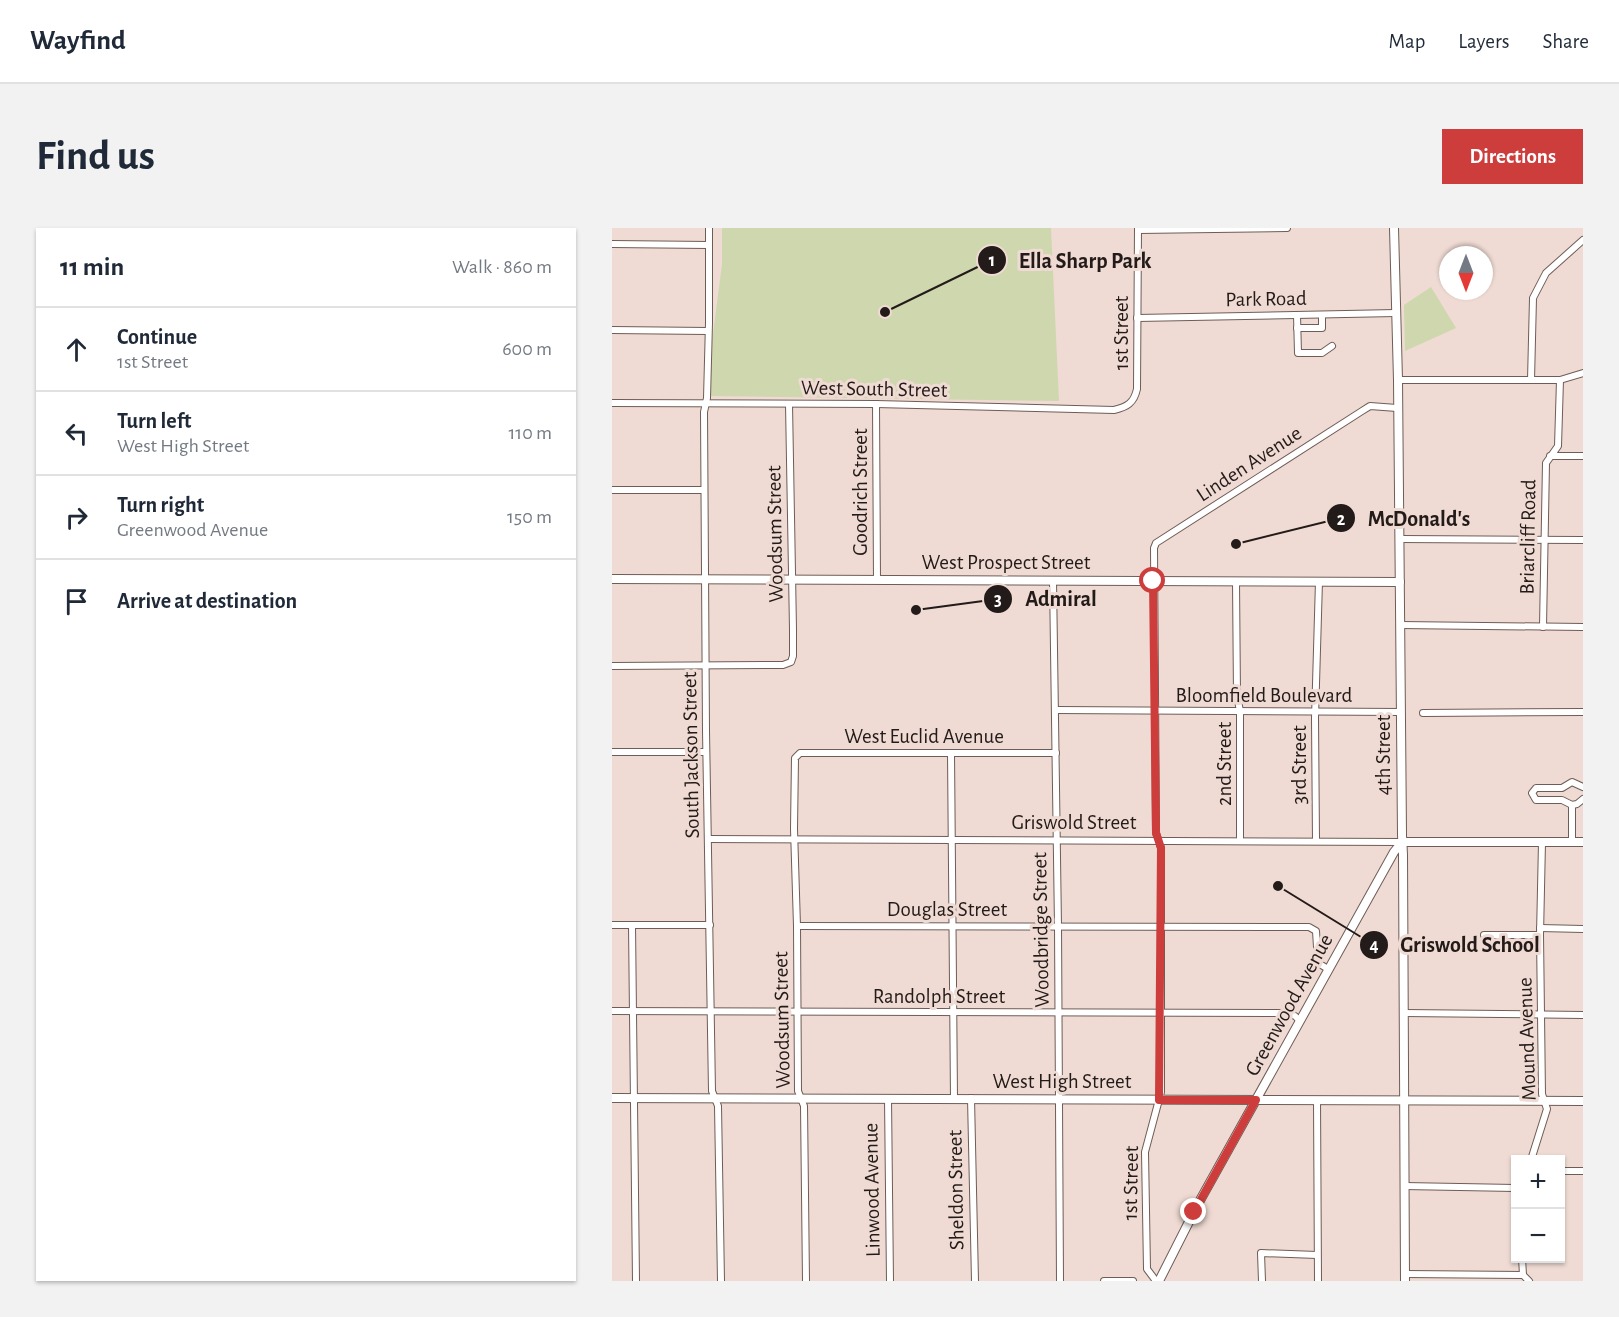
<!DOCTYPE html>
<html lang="en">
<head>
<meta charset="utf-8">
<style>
  :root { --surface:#fff; --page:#f2f2f3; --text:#1f2937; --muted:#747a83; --line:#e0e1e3; --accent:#cc3d3c }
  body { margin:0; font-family:"Alegreya Sans",sans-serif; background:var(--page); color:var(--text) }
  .controls { position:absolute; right:18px; bottom:18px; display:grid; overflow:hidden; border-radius:0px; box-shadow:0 2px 4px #0004 }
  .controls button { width:54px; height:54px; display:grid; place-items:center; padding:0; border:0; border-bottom:2px solid var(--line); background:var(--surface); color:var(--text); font:30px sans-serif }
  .compass { position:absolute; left:827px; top:18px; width:54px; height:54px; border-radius:50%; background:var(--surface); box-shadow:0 2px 4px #0004; rotate:180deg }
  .stop { position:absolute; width:18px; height:18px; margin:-14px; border:4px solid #cc3d3c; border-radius:50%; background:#fff }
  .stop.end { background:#cc3d3c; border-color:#fff; box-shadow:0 2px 6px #0008 }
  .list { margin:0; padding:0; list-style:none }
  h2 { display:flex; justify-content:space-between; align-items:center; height:78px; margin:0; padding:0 24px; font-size:26px }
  h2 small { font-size:20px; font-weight:400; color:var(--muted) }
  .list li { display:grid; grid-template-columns:39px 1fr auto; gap:18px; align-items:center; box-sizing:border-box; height:84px; padding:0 24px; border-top:2px solid var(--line) }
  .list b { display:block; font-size:22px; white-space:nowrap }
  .list p { margin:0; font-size:20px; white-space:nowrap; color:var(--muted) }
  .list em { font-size:20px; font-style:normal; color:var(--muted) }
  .icon { flex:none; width:33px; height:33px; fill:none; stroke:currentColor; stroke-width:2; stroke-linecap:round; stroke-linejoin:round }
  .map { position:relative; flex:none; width:971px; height:1053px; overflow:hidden; border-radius:0px }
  header { display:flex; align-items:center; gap:36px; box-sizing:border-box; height:84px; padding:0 30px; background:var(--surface); border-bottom:2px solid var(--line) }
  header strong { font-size:28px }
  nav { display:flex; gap:33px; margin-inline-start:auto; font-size:21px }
  .intro { display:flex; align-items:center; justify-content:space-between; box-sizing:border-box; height:144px; padding:0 36px }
  h1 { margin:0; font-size:42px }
  .button { padding:15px 27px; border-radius:0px; background:var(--accent); color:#fff; font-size:21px; font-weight:700 }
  main { display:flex; gap:36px; padding:0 36px }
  aside { flex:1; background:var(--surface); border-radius:0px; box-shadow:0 2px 4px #0004 }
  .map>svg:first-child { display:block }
</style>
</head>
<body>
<header>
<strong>Wayfind</strong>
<nav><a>Map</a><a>Layers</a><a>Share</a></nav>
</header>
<div class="intro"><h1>Find us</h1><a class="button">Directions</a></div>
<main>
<aside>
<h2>11 min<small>Walk · 860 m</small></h2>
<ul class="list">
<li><svg class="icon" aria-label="ahead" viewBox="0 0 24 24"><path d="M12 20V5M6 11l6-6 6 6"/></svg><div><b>Continue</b><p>1st Street</p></div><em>600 m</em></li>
<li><svg class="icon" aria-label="left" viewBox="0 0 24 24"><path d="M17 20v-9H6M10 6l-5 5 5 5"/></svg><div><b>Turn left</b><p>West High Street</p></div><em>110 m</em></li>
<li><svg class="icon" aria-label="right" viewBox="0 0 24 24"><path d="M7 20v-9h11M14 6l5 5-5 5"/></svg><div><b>Turn right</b><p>Greenwood Avenue</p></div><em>150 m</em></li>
<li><svg class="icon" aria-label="arrive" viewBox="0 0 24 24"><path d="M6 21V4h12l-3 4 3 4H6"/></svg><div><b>Arrive at destination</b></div></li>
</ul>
</aside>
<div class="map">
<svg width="971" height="1053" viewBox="0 0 971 1053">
  <rect width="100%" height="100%" fill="#efdbd3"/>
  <g fill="#cfd7ae">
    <path d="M110 0H439L447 173 93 168 110 36Z"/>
    <path d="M819 59 844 100 793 123 792 77Z"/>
  </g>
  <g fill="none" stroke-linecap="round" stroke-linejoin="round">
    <defs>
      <g id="minor">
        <path d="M97 0V95L95 170 92 184 94 503 100 863 106 878 109 1053"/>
        <path d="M526 2 675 0"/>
        <path d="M0 16 97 17"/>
        <path d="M685 87 686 125H710L720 118"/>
        <path d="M525 90 784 85"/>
        <path d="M685 100H710V87"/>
        <path d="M0 102 96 103"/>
        <path d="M786 152H948L971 145"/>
        <path d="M919 152 921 70 934 45 971 12"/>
        <path d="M0 175 264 176 502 182C515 179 522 175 525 161L526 0"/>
        <path d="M264 176 265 352"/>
        <path d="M938 228H971"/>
        <path d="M0 262H92"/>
        <path d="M788 311 971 312"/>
        <path d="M441 352 446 698 448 1053"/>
        <path d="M624 353 625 468 628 483V612"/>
        <path d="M788 397 971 399"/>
        <path d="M931 399 934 235 946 218 948 152"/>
        <path d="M0 438 171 437 179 434 181 428V401L177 176"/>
        <path d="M444 482 789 484"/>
        <path d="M811 485 971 484"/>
        <path d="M0 524H94"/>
        <path d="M339 525 342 870"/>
        <path d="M971 559 960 554 950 560H924L920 565 924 572H950L960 577 965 576 971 571"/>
        <path d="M960 577V614"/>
        <path d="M96 611 790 614"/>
        <path d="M704 613 703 490 707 353"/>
        <path d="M0 697H98"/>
        <path d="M20 697 24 1053"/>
        <path d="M185 698 697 699 704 703 706 735 716 741"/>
        <path d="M928 700 971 701"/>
        <path d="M872 707H928"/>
        <path d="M0 783 674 785 683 788 688 793"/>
        <path d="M792 785 971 787"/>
        <path d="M276 870 278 1053"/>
        <path d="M359 870 363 1053"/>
        <path d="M705 872 706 1053"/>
        <path d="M919 932 935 881 930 866 928 707 930 614"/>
        <path d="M948 943H971"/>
        <path d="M792 958 903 960"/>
        <path d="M910 1030 911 1047 917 1053"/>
        <path d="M793 1046 911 1047"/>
        <path d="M194 1053 192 878 186 863 185 698 182 601 183 530 188 525H444"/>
        <path d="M492 1053H521"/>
        <path d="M544 1053 535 1041 533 924 549 864V620L544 605 542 320 544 315 750 183 758 178 785 180"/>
        <path d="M650 1053 649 1025 705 1027"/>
      </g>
      <g id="tertiary">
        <path d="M782 0 786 152 790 607 791 627 793 1053"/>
        <path d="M0 351 788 354"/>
        <path d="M0 870 971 873"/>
        <path d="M547 1053 586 976 782 624 790 614H971"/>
      </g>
    </defs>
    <use href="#minor" stroke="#6e5d56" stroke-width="8"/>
    <use href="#tertiary" stroke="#6e5d56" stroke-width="10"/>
    <use href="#minor" stroke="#fff" stroke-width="6"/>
    <use href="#tertiary" stroke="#fff" stroke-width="8"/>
  </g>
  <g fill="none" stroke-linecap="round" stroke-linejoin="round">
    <path stroke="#cc3d3c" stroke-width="8" d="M541 353 544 605 549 620 547 872H644L582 984"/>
  </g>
  <g text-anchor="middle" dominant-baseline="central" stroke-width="6" stroke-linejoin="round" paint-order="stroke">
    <g font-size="21" fill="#231b19" stroke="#efdbd3">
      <text transform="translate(654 71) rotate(-1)">Park Road</text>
      <text transform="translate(509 105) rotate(-90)">1st Street</text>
      <text transform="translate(262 161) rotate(1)">West South Street</text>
      <text transform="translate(637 236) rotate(-33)">Linden Avenue</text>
      <text transform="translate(248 264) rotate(-90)">Goodrich Street</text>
      <text transform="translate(163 306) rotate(-91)">Woodsum Street</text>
      <text transform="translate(916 309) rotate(-89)">Briarcliff Road</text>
      <text x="394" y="334">West Prospect Street</text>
      <text x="652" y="467">Bloomfield Boulevard</text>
      <text x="312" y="508">West Euclid Avenue</text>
      <text transform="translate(79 527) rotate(-91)">South Jackson Street</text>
      <text transform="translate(771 527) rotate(-90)">4th Street</text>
      <text transform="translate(612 536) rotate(-90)">2nd Street</text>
      <text transform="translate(687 537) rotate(-90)">3rd Street</text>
      <text x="462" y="594">Griswold Street</text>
      <text x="335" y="681">Douglas Street</text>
      <text transform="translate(429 702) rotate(-91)">Woodbridge Street</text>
      <text x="327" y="768">Randolph Street</text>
      <text transform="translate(677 777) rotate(-61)">Greenwood Avenue</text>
      <text transform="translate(170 792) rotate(-91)">Woodsum Street</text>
      <text transform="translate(915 811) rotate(-92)">Mound Avenue</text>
      <text x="450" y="853">West High Street</text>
      <text transform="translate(519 955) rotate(-89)">1st Street</text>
      <text transform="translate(260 962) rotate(-91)">Linwood Avenue</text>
      <text transform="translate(344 962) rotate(-91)">Sheldon Street</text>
    </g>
  </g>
  <path fill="none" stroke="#231b19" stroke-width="2" d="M273 84L380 32M624 316L729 290M304 382L386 371M666 658L762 717"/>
  <g fill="#231b19" stroke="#efdbd3" stroke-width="2">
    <circle cx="273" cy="84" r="6"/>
    <circle cx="624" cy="316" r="6"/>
    <circle cx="304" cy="382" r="6"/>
    <circle cx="666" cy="658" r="6"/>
    <circle cx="380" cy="32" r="15"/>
    <circle cx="729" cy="290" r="15"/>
    <circle cx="386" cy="371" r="15"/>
    <circle cx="762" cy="717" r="15"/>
  </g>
  <g font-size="18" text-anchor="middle" font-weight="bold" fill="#fff">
    <text x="380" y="38">1</text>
    <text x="729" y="297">2</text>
    <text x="386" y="377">3</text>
    <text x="762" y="723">4</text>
  </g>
  <g font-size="22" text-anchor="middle" font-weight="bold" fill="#231b19" stroke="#efdbd3" stroke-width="6" stroke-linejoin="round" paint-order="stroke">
    <text x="473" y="40">Ella Sharp Park</text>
    <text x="807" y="298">McDonald's</text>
    <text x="449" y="378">Admiral</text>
    <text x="858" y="724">Griswold School</text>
  </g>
</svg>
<div class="controls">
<button>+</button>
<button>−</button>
</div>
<svg class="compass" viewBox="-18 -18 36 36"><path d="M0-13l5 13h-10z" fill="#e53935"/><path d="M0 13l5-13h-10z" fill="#747a83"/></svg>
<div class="stop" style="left:541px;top:353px"></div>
<div class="stop end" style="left:582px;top:984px"></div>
</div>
</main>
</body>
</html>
